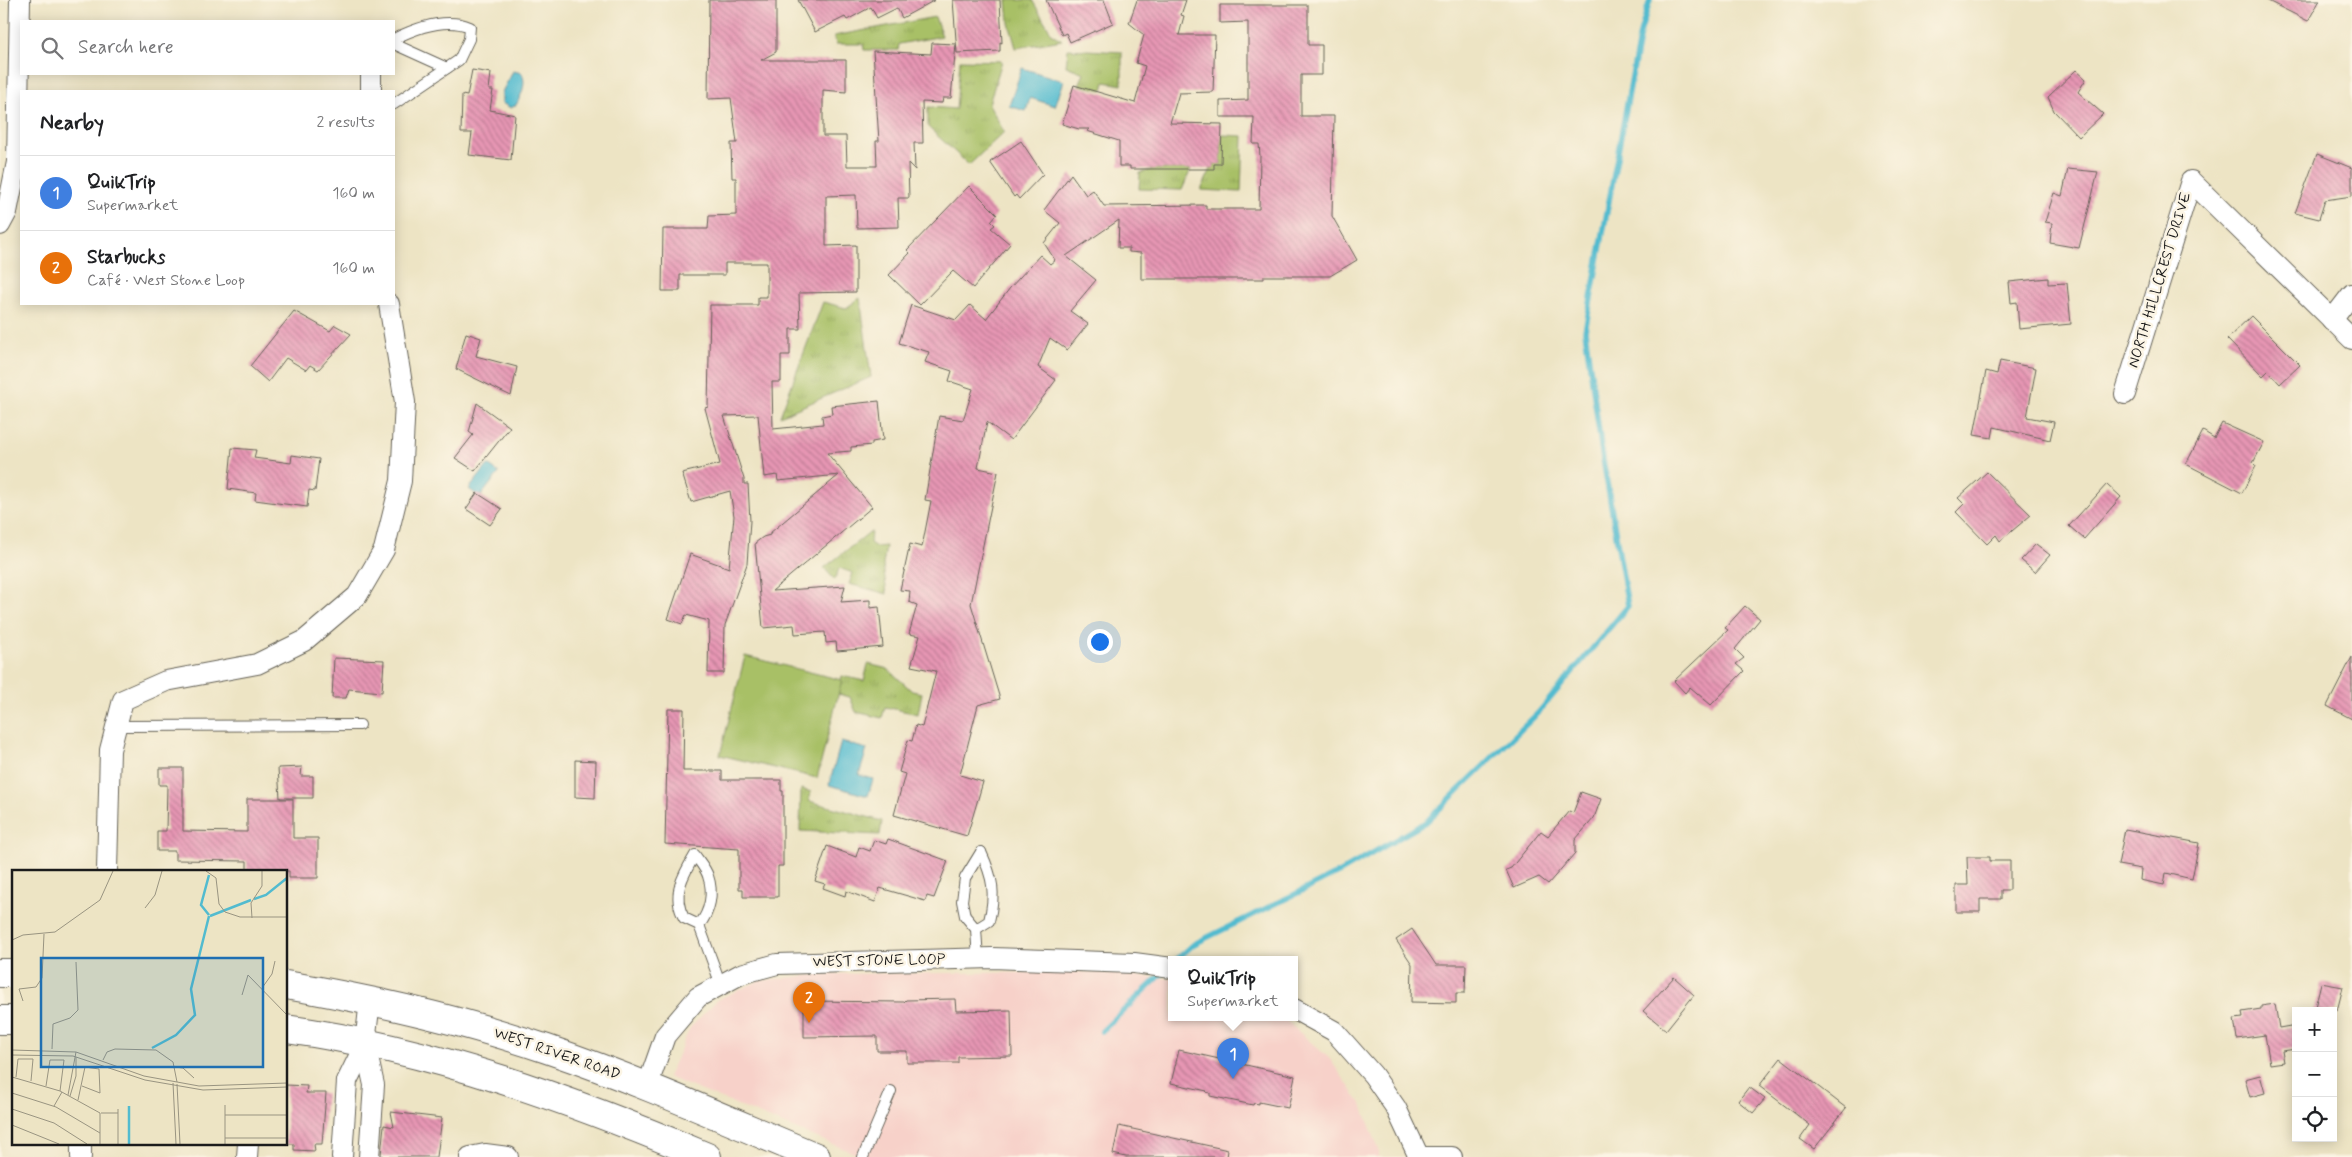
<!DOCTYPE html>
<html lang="en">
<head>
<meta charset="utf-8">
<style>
  :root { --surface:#fff; --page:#f2f2f2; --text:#202124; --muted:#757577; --line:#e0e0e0; --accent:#1f6fb2 }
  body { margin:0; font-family:Mynerve,sans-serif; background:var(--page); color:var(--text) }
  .controls { position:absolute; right:15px; bottom:15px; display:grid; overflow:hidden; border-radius:0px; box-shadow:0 2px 12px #0003 }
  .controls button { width:45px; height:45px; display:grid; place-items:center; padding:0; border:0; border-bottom:1px solid var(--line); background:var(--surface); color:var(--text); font:25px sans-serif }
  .you { position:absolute; left:1099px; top:641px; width:18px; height:18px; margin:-12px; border:4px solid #fff; border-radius:50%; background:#1a73e8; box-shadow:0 0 0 8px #1a73e833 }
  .badge { display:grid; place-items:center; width:32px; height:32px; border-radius:50%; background:var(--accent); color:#fff; font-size:16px; font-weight:700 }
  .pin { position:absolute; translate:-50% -41px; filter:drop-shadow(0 1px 2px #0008) }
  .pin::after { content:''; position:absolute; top:26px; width:18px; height:15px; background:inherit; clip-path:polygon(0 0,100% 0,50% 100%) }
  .popup { position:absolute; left:1168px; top:956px; width:130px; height:65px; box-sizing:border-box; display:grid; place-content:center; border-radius:0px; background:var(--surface); filter:drop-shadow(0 1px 4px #0005); font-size:16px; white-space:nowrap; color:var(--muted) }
  .popup b { font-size:19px; color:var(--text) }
  .popup::after { content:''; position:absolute; left:50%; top:100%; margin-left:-10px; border:10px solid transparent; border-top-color:var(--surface) }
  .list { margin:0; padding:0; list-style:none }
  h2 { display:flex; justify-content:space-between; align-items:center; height:65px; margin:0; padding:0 20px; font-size:21px }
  h2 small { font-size:16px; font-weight:400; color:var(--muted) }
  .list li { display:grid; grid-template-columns:32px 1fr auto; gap:15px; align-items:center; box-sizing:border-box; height:75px; padding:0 20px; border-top:1px solid var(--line) }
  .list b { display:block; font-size:19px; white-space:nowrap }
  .list p { margin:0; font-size:16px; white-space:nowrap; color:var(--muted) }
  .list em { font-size:16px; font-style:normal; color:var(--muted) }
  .icon { flex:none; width:28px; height:28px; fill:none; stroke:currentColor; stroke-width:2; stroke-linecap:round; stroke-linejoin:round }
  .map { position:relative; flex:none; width:2352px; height:1157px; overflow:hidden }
  .search { position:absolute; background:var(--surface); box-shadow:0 2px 12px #0003; left:20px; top:20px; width:375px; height:55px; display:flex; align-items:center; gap:12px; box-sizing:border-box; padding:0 18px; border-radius:0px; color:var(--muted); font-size:19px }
  .panel { position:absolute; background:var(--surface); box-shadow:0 2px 12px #0003; left:20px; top:90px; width:375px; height:215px; border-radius:0px }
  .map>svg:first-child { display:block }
</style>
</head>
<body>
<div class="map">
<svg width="2352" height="1157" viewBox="0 0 2352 1157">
  <defs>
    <pattern id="grass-tufts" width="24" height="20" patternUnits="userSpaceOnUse" patternTransform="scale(1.25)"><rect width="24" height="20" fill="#a8c066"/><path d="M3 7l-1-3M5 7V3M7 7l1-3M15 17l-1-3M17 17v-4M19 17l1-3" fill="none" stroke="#90a458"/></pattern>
    <pattern id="building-back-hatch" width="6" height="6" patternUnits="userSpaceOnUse" patternTransform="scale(1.25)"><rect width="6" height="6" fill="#e796b4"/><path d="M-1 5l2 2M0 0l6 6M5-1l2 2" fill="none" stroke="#ba7a92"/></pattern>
  </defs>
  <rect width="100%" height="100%" fill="#fcf5e5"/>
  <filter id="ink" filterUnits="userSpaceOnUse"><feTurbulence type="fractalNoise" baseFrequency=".02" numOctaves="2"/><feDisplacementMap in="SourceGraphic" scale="10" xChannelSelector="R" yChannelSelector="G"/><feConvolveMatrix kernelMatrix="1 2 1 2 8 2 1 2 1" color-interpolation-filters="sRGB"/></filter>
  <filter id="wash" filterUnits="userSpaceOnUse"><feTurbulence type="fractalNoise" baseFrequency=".0096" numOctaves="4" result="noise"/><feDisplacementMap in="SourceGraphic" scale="20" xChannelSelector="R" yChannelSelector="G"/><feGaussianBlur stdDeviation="1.12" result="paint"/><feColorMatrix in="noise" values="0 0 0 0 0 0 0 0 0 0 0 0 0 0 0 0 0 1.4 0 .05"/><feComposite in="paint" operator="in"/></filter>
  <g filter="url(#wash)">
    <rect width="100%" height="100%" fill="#ede4c4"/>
    <path fill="#f7d1c9" d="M1090 972 1172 979V1018H1283L1329 1058 1362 1105 1379 1150V1157H864L668 1077 690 1028 717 1000 759 981 821 974Z"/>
    <g fill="url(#grass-tufts)" stroke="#626e41">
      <path d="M1007 0H1032L1052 34 1062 40 1016 48 1009 23Z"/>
      <path d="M935 17 942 36 899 44 898 50H864L863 44H836L834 36Z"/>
      <path d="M1068 49 1122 52V85L1105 82 1103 90 1079 85 1084 73 1066 66Z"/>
      <path d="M960 60 1002 61 989 104 1004 132 969 165 928 127V107L956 109Z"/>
      <path d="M1222 135 1243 136 1241 192 1201 190 1211 169H1214V164H1221Z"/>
      <path d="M1154 169H1191L1182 190 1139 189 1140 173Z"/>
      <path d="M860 298 871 377 780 416 823 302 846 308Z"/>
      <path d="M871 531 870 543 876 547 886 546 883 565 887 594 849 584 853 573 839 568 835 580 824 568Z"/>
      <path d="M868 664 888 669 912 691 922 693 918 714 885 707 882 718 856 712 850 697 838 694 842 676 864 681Z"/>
      <path d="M801 789 811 792 809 801 882 821 880 835 800 831Z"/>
    </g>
    <path fill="#a8c066" stroke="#626e41" d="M745 656 842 680 817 778 720 755Z"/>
    <g fill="#52bbcf" stroke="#376c76">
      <path d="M1022 68 1064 81 1055 106 1030 98 1026 111 1009 106Z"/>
      <path d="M513 71 522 73C527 84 521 96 516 105L511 108 502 103V92Z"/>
      <path d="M488 465 499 473 480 497 469 489Z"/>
      <path d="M841 742 867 749 859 775 873 779 868 796 829 785Z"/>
    </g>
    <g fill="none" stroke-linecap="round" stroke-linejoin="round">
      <g stroke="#52bbcf" stroke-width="5.5">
        <path d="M1176 960 1194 944 1340 872 1426 822 1538 713 1628 606 1602 453 1585 331 1640 33 1650 0"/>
        <path d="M1102 1031 1165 971"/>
      </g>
    </g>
    <g id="blocks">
      <g fill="url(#building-back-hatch)">
        <path d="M709 0H776V52L761 60H846V92L823 90V136H846L847 166H877L876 141H879L873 51 931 54 932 43 956 44 951 98H943L942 103 922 102 923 143H914L915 170 908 163 909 198H898L899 227 857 228 856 195 826 196V246L856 245V292L799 293 800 329H790V355H781V382H772L773 429 823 424 822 416 832 414 831 406 879 401 883 440 872 442V445L851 447V451L827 453 872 507 772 591 845 586 841 602 870 600V608L879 607 883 647 837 651 836 642 826 643 825 632 795 634 794 625 763 628 755 543 763 537 770 535V533L839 475 778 481 777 475 764 477 758 415 724 416 744 479V484H748L750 521 747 564 725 625 724 673H708L709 621 686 615 682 624 668 619 690 554 729 568 734 516 730 491 691 502 682 473 720 464 705 408 708 407 710 305H758V297H767V263H725V275H680V291H662L663 229H708L709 216 736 215V178H732L731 143H737L731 98 708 99Z"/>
        <path d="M798 0H935L902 18 897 8 877 18 871 7 847 20 845 17 815 32Z"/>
        <path d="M953 0H1000L1002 43 1000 42V51L957 53Z"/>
        <path d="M1046 0H1104L1113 23 1070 42 1066 33 1062 35Z"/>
        <path d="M1137 0H1186L1181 15 1184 16 1179 35H1215L1213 92 1179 93 1170 123 1222 124 1221 164H1214V169H1130V166H1119V141L1087 131 1090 129H1079L1062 124 1074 85 1135 103 1145 66 1136 63 1144 35 1129 23Z"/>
        <path d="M2266 0H2320L2308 21Z"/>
        <path d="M1220 5H1308V45H1322V75H1301V116H1334L1332 216 1357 260 1330 276H1264V279H1141V253L1129 252V248H1118L1119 220 1066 256 1096 280 1070 311 1088 324 1067 350 1050 338 1038 367 1056 380 1011 440 987 422 978 468 998 472 971 604 1000 699 978 705 960 775 983 782 967 836 894 815 905 774 899 772 908 740 912 741 916 725 922 727 936 671 911 666 920 636 909 634 917 605 909 602 910 591 900 590 910 544 922 547 931 501 925 500 939 416 963 420 973 389 949 381 952 371 925 362 929 352 899 343 911 305 956 320 970 305 986 319 1010 288 1040 255 1050 264 1055 260 1044 243 1060 223 1044 210 1071 174 1086 195 1093 190 1104 206 1206 205V209H1259L1260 156 1259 144H1253L1254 117H1220V101L1248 100V22L1220 23Z"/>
        <path d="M472 70 491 73 489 90H493L490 110 515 115 511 160 469 155 472 133H461L462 95 467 96Z"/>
        <path d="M2076 70 2086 79 2078 92 2103 114 2079 137 2054 111 2048 97Z"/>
        <path d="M1021 141 1043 174 1019 199 1016 195 1014 197 990 162Z"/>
        <path d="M2317 154 2352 168V196L2325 200 2319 219 2295 213Z"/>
        <path d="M2068 169 2098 172 2079 248 2050 243 2052 223 2045 222 2054 193 2062 196Z"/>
        <path d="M969 186 997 214 991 221 995 225 991 228 1010 244 973 288 953 271 920 305 889 275 910 253 907 250Z"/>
        <path d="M2048 278V284L2067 283 2071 324 2019 329 2017 302 2011 303 2009 282Z"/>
        <path d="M294 311 330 331 335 325 351 334 318 370 310 365 306 370 286 358 268 382 250 366Z"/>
        <path d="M2251 316 2300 365 2280 384 2268 371 2263 376 2227 339Z"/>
        <path d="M466 333 481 338 476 356 517 367 511 396 456 369Z"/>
        <path d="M2000 361 2036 368 2027 417 2054 422 2050 440 1994 427 1992 438 1974 435 1986 371 1997 374Z"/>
        <path d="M477 403 510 427 475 471 455 458 473 435 469 432Z"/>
        <path d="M2222 423 2264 442 2253 463 2256 466 2242 493 2186 464 2203 431 2214 438Z"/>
        <path d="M232 448 256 450 254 458 291 463 292 455 319 459 315 491 309 490 307 507 255 500 256 493 228 489Z"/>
        <path d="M1987 472 2031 515 2000 541 1996 535 1987 544 1956 512 1964 504 1958 498Z"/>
        <path d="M2107 484 2121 497 2084 539 2069 526Z"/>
        <path d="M477 493 502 509 490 525 466 509Z"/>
        <path d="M2036 544 2050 555 2035 572 2021 560Z"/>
        <path d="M1745 606 1760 619 1735 649 1744 658 1736 664 1744 671 1711 705 1690 687 1685 693 1674 681 1728 630 1725 628Z"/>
        <path d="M2352 657V719L2327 706Z"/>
        <path d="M334 658 384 660 382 692 349 689 346 698H332Z"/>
        <path d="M668 709H684L683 771H722V780H781V791H783V866H778V897H743V889H739V849L665 844Z"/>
        <path d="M575 760 596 761 595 798 575 797Z"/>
        <path d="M302 767 301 776H313V798H280L278 768Z"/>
        <path d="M159 768H183V831L247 832V799H293V838H318V878H289V871H247V861L175 860V851H157V831H166L167 785H159Z"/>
        <path d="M1581 792 1601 799 1594 818 1575 840V853L1548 884 1539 877 1514 888 1506 870 1511 868 1541 831 1548 836 1569 811 1573 813Z"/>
        <path d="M2125 829 2199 843 2192 879 2166 873 2164 885 2140 880 2141 869 2118 865Z"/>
        <path d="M888 839 948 861 934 898 927 896 925 901 880 888 875 902 846 891 845 896 823 888 825 884 815 881 827 846 856 857 859 847 870 851 874 840 886 844Z"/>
        <path d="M1967 857H1990V861H2010V890H2001V899H1980V912H1956V885H1968Z"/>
        <path d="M1412 929 1436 965H1466L1465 993H1456V1003L1411 1002 1412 964 1396 940Z"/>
        <path d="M1674 977 1694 995 1666 1030 1643 1011Z"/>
        <path d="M2321 983 2343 987 2337 1011H2314Z"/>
        <path d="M955 999 956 1011 1011 1010 1012 1056 958 1057V1063H907V1051H877V1036L804 1037V1001L904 1002 906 1000Z"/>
        <path d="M2275 1004 2279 1028 2296 1025V1049L2282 1051 2284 1062 2270 1064 2265 1035 2237 1039 2234 1019 2243 1018 2242 1012 2261 1009V1006Z"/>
        <path d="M1179 1050 1295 1076 1288 1108 1259 1102V1104L1254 1103 1253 1105 1210 1096V1093L1206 1092 1207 1091 1171 1083Z"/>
        <path d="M1781 1058 1846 1108 1814 1149 1800 1139 1810 1125 1759 1086Z"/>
        <path d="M2260 1075 2265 1093 2250 1097 2245 1079Z"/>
        <path d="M286 1085 307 1086 306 1093H326L322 1144H314L315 1151 294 1150V1144H286Z"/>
        <path d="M1749 1087 1765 1099 1753 1113 1738 1101Z"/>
        <path d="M391 1112 442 1118 437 1157H384L381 1155 384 1125 394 1127Z"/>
        <path d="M1119 1126 1228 1150 1227 1157H1126L1113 1154Z"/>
      </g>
    </g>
  </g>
  <g filter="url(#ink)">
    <use href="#blocks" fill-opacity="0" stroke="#656257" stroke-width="1"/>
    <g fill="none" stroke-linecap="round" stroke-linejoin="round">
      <defs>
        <g id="lane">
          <path d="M394 39C416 28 446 17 470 27L469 39 459 60 394 104"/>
          <path d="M394 44 447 68"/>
          <path d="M116 726 360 725"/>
          <path d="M699 925C710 912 714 893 708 876 706 869 699 861 695 855 683 875 671 895 684 918L699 925 721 985"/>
          <path d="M976 929 989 921C996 893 993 878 981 852"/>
          <path d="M978 959 976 929 965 916 962 901 965 878 981 852"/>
          <path d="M863 1157 891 1091"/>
        </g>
        <g id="street">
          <path d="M371 74V91"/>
          <path d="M0 225 7 212 17 162 20 0"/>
          <path d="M2332 320 2352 294"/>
          <path d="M2125 394 2191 181 2352 339"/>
          <path d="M107 871 110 750 123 700 166 681 257 664 304 641 357 596 384 550 401 481 405 402 389 304"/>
          <path d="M1294 1009 1334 1031 1373 1075 1396 1108 1419 1157"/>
          <path d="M647 1087 665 1036 698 997 741 974 777 964 992 958 1134 963 1172 968"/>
          <path d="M81 1157V1143"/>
          <path d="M247 1157 248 1143"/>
          <path d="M342 1157 347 1081 365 1044"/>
          <path d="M369 1157 374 1085 365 1044 370 1000"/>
          <path d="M470 1157 485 1154 508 1157"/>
          <path d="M1419 1157H1452"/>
        </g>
        <g id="primary">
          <path d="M0 973H14"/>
          <path d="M286 985C375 1000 462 1020 547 1049 638 1080 727 1120 816 1157"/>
          <path d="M0 1020H14"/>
          <path d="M286 1029C432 1049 572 1100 707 1157"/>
        </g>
      </defs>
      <use href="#lane" stroke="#656257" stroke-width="12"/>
      <use href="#street" stroke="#656257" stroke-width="22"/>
      <use href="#primary" stroke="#656257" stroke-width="30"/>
      <use href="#lane" stroke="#fff" stroke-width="10"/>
      <use href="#street" stroke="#fff" stroke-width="20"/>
      <use href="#primary" stroke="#fff" stroke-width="28"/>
    </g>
  </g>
  <g text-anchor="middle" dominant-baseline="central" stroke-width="5" stroke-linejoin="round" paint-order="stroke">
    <g font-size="15" fill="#1c1c1c" stroke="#fcf5e5">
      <text transform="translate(2160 280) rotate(-73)">NORTH HILLCREST DRIVE</text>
      <text transform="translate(879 961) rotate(-1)">WEST STONE LOOP</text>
      <text transform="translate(557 1054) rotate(19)">WEST RIVER ROAD</text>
    </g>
  </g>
  <g transform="translate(12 870)">
    <rect width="275" height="275" fill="#ede4c4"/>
    <path fill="none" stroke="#52bbcf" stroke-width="2.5" d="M242 29 254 25 275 8M197 45 189 35 197 5M198 46 239 30M140 178 164 165 183 145 179 119 197 46M117 236V274"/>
    <path fill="none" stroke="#999481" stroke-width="1" d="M194 1 204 8 207 34 213 42 228 47H275M133 38 143 25 150 1M240 48 239 33 250 16V1M0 70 11 65 43 62 88 30 101 1M250 118 260 104 263 91M230 125 236 105 275 145M11 131 7 119 24 117 30 108 32 64M40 179 41 154 58 148 66 140 64 92M0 180 64 182 132 206 187 216 275 213M0 185 61 186 133 210 191 220 275 217M91 190 95 182 103 179 144 180 161 192 165 212M163 197 171 198 182 208M0 207 48 221 88 243V274M4 207 6 189H21L19 211M161 213 164 274M165 214 168 274M34 216 38 190H52L48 221M0 223 44 237 88 263M56 225 64 182M58 226 64 206V187M66 230 73 197 87 199 88 223 70 216M42 236 50 222M0 239 42 253 75 274M106 239V274M89 243H106M213 245H275M0 255 47 274M213 268H275M213 274V235"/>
    <path fill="#1f6fb2" fill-opacity="0.15" stroke="#1f6fb2" stroke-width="2.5" d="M29 88H251V197H29Z"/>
    <rect width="275" height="275" fill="none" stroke="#1c1c1c" stroke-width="2.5"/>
  </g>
</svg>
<div class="controls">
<button>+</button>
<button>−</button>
<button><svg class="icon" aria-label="locate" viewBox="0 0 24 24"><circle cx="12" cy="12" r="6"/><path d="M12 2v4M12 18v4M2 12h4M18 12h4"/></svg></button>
</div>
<div class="you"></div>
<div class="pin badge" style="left:1233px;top:1079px;background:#3f7fe0">1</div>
<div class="popup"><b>QuikTrip</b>Supermarket</div>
<div class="pin badge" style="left:809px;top:1023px;background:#e8710a">2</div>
<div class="search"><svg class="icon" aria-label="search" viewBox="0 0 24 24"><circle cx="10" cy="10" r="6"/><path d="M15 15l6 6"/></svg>Search here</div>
<section class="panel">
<h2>Nearby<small>2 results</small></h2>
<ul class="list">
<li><span class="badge" style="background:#3f7fe0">1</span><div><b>QuikTrip</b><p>Supermarket</p></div><em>160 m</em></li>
<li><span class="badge" style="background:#e8710a">2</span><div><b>Starbucks</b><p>Café · West Stone Loop</p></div><em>160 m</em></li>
</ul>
</section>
</div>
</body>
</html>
